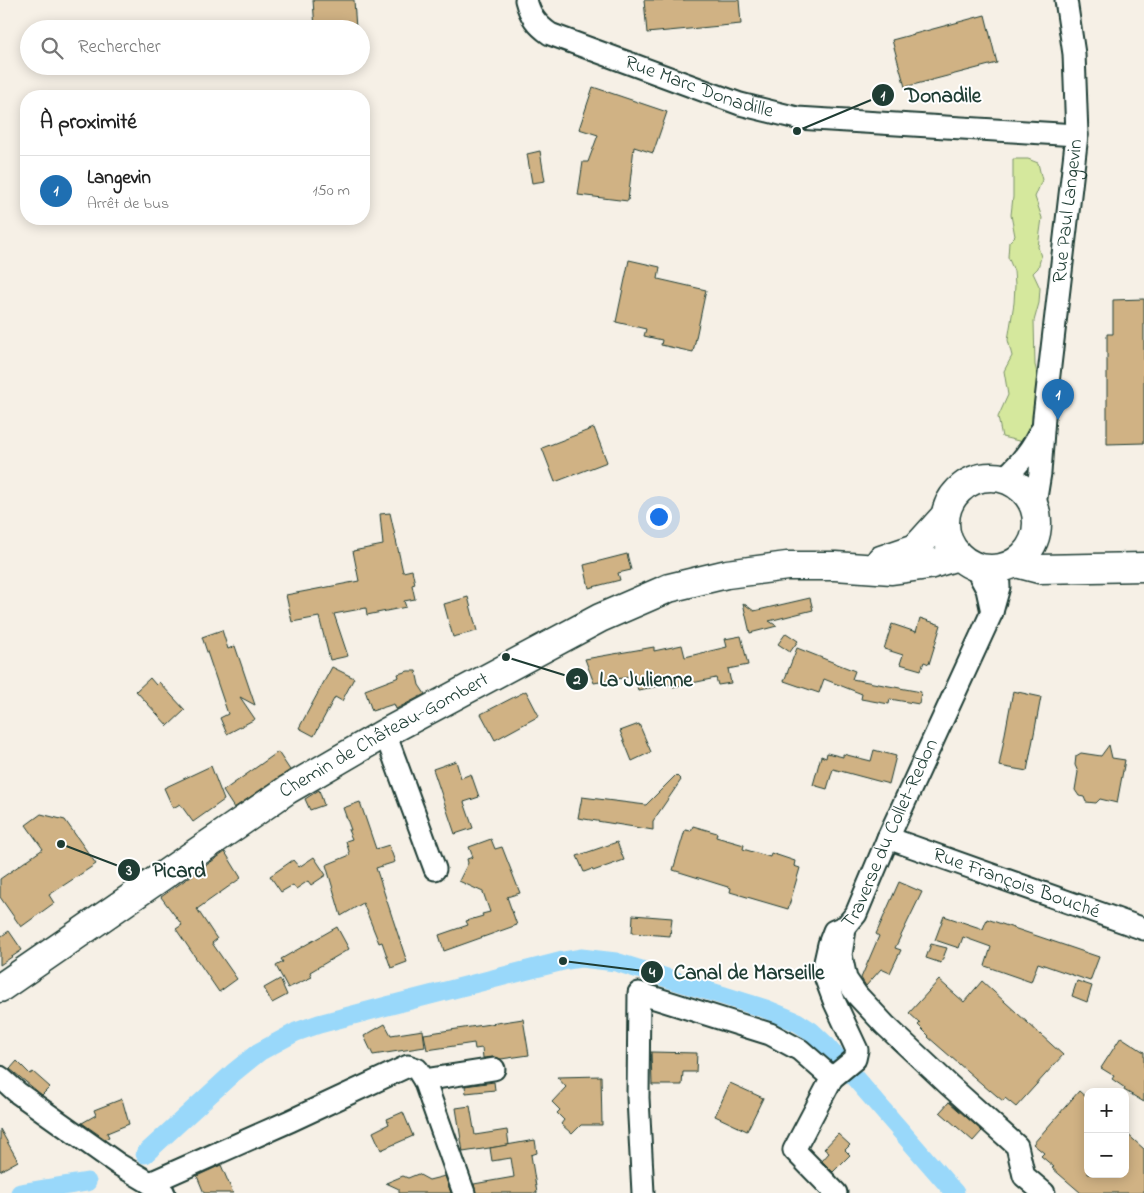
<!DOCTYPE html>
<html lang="fr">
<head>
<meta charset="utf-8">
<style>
  :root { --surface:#fff; --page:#f2f2f2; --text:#222; --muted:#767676; --line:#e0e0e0; --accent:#1f6fb2 }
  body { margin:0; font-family:"Indie Flower",sans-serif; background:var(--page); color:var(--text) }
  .controls { position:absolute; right:15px; bottom:15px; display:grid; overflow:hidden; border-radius:10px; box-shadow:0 2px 12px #0003 }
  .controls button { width:45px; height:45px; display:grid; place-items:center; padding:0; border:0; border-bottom:1px solid var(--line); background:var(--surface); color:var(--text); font:25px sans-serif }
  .you { position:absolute; left:658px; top:516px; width:18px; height:18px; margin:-12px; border:4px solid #fff; border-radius:50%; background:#1a73e8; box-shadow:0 0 0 8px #1a73e833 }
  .badge { display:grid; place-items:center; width:32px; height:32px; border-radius:50%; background:var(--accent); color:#fff; font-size:16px; font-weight:700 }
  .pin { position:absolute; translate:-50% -41px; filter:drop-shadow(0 1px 2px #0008) }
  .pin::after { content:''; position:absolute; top:26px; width:18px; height:15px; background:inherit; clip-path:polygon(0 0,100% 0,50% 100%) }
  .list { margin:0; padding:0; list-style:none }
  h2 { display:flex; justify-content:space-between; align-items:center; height:65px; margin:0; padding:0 20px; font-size:21px }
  h2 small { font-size:16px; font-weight:400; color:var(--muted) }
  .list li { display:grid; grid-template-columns:32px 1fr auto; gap:15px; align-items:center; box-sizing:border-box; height:70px; padding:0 20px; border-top:1px solid var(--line) }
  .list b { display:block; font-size:19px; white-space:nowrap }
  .list p { margin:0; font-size:16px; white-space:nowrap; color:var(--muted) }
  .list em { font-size:16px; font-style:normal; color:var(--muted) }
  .icon { flex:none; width:28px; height:28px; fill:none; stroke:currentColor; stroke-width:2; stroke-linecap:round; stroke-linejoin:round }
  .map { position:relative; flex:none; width:1144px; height:1193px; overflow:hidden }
  .search { position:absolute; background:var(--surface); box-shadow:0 2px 12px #0003; left:20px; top:20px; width:350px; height:55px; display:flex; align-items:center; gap:12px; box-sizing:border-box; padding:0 18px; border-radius:28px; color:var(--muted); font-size:19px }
  .panel { position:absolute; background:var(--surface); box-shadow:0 2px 12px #0003; left:20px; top:90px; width:350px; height:135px; border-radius:20px }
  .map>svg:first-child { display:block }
</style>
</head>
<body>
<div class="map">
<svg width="1144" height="1193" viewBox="0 0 1144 1193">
  <rect width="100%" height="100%" fill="#f6f0e6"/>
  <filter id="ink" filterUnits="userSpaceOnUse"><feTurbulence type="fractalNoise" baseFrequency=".02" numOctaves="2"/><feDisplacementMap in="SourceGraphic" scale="10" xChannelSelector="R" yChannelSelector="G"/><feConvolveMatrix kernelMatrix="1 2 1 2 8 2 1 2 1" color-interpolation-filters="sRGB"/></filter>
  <g filter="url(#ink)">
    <path fill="#d5e89d" stroke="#7a9268" d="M1013 159H1028L1038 163 1042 180 1035 197 1042 218 1038 247 1041 257 1038 268 1033 273 1040 288 1039 303 1034 321 1035 365 1039 382 1034 430 1027 443 1002 437 998 417 1008 395 1004 371 1012 356 1008 340 1014 303 1015 285 1014 271 1008 257 1009 242 1015 236 1011 215 1013 197Z"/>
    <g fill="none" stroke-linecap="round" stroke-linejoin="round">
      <g stroke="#99d8fa" stroke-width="19">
        <path d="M145 1154 233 1073 259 1052 296 1032 319 1024 387 1006 563 961 581 958 616 962 766 1009 797 1022 811 1031 827 1046 955 1193"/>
        <path d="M20 1193 87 1182"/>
      </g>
    </g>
    <g fill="#d0b284" stroke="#1f3d34">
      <path d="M313 0H354L356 29H315Z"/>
      <path d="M644 0H739L741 24 647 33Z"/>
      <path d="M985 15 997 63 905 87 892 40Z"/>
      <path d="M593 87 667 112 653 153 634 147 628 201 578 195 583 162H588L598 135 579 129Z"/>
      <path d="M540 151 545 181 532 183 527 154Z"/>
      <path d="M629 260 660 267 658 279 706 290 693 352 661 345 662 340 644 336 646 329 616 322Z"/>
      <path d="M1144 299V443L1107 444V334H1113V300Z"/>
      <path d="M594 428 607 462 555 482 542 448Z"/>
      <path d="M390 513 403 572 412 570 415 584 412 585 415 599 404 601 406 607 367 615 366 608 334 614 348 656 330 660 319 617 292 622 286 595 359 581 353 551 383 545 380 514Z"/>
      <path d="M627 554 631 570 618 573 620 580 589 588 584 565Z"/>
      <path d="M468 597 477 631 453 637 444 604Z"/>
      <path d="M810 598 813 610 769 621 777 626 750 633 743 603 754 611Z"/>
      <path d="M920 618 941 625 929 664 924 662 921 670 900 664 903 655 884 649 892 624 916 632Z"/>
      <path d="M222 630 228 649 235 646 255 705 240 697 255 719 227 734 220 718 228 714 202 637Z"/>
      <path d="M786 633 798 641 790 652 778 644Z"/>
      <path d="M741 636 748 665 728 669 731 683 718 685 716 678 673 687 672 684 638 690 634 676 594 683 585 659 654 647V651L682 645 685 657 727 647 725 639Z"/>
      <path d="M797 648 855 671 852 679 921 692 919 704 890 699 889 704 861 699 862 694 824 679 819 693 784 681Z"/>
      <path d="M332 667 354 678 342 701 335 697 314 736 299 728Z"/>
      <path d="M408 671H416L419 685 425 694 396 709 394 704 372 711 365 690 399 677 398 674Z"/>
      <path d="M150 678 156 685 159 682 185 710 168 726 136 691Z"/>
      <path d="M526 691 539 716 495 740 481 714Z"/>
      <path d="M1013 691 1041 697 1027 771 999 766Z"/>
      <path d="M639 724 651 752 632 761 620 731Z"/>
      <path d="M1109 745 1112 758 1125 760 1117 803 1100 799 1096 803 1086 802 1084 797 1079 796 1075 790 1078 772 1075 765 1076 756 1081 753 1101 756Z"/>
      <path d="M874 750 896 756 889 784 833 769 827 789 813 785 821 756 826 758 827 753 843 757V754L871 761Z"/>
      <path d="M278 752 290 770 234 808 223 791Z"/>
      <path d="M456 761 461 778 471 774 479 797 464 802 473 828 455 834 433 769Z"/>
      <path d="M211 766 224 800 193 822 180 804 173 808 164 788Z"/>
      <path d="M676 775 681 780 653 821V830L578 818 582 797 646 805Z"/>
      <path d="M319 790 324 805 310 810 305 799Z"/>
      <path d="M360 802 376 849 389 845 395 862 376 868 407 962 391 968 382 942 379 943 363 903 341 916 326 865 350 855 346 841 352 839 348 830H351L343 808Z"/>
      <path d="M41 814 65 820 96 864 49 895 54 903 21 927 0 897V879L43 849 26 825Z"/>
      <path d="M693 826 717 833 716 837 744 845 743 849 770 857 771 853 795 861 794 866 800 868 788 909 730 892 731 888 673 870 685 830 691 831Z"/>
      <path d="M491 839 495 849 502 847 520 893 507 897 517 925 444 951 439 935 468 925 466 921 483 916 482 914 490 912 483 892 459 881 468 863 467 859 473 857 469 847Z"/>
      <path d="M617 842 624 860 593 871 592 869 584 872 577 856Z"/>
      <path d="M225 852 241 878 197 909 217 939 212 943 237 979 219 992 176 929 182 925 161 897Z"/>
      <path d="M314 857 326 875 311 885 308 881 296 889 293 885 281 892 270 876 293 860 299 867Z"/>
      <path d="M899 882 922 892 895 948 901 950 890 973 881 969 866 986 861 978 879 936 876 934Z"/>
      <path d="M633 915 672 918 670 936 632 933Z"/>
      <path d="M944 916 983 929 987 919 1099 957 1090 981 1038 963 1031 982 985 966 991 947 963 937 959 948 935 940Z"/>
      <path d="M337 927 349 949 310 972 312 977 288 988 276 966 283 962 281 959Z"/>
      <path d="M9 931 22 950 0 965V937Z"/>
      <path d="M931 944 947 948 941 963 926 958Z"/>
      <path d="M280 979 287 995 272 1003 264 988Z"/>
      <path d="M939 980 964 1002 982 981 1063 1055 1016 1107 1005 1098 1003 1101 990 1090V1091L951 1057 928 1037 929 1036 918 1025 920 1023 909 1013Z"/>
      <path d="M1077 981 1092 986 1087 1002 1072 996Z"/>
      <path d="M523 1019 529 1055 501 1059 493 1057 483 1058 482 1048 475 1049 474 1043 427 1050 424 1034Z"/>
      <path d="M385 1024 391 1035 423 1030 425 1047 373 1055 364 1036Z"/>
      <path d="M1121 1037 1144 1052V1102L1124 1090 1125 1088 1112 1079 1114 1076 1101 1068Z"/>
      <path d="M651 1052 697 1053 696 1072H683L682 1085H652Z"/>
      <path d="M17 1061 30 1074 33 1072 50 1087 42 1095 10 1069Z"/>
      <path d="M601 1076 602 1125H581L572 1134 561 1124 564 1120 557 1113 560 1110 552 1102 566 1087 557 1077Z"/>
      <path d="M494 1082 495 1090 466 1093 465 1086Z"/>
      <path d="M730 1083 763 1098 747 1131 715 1116Z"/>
      <path d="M1079 1091 1088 1099V1174H1125V1132L1144 1149V1193H1081L1052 1168 1054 1167 1041 1156 1044 1153 1033 1144Z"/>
      <path d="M122 1099 129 1124 107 1133 109 1137 105 1139 82 1123 96 1115 94 1110Z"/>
      <path d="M949 1102 982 1131 973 1141 940 1112Z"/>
      <path d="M470 1106 475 1135 507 1130 509 1145 463 1152 456 1108Z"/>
      <path d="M403 1112 413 1136 381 1150 373 1132 389 1124 387 1119Z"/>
      <path d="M0 1129 18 1161 0 1171Z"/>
      <path d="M838 1134 850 1145 845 1150 850 1155 833 1172 822 1161 829 1153 824 1149Z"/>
      <path d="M535 1140 537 1153 531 1155 537 1193H476L474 1184 514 1177 511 1158 492 1161 490 1148Z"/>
      <path d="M221 1165 233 1193H204L197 1176Z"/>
      <path d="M418 1174 429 1180 445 1176 451 1193H399V1189L386 1183 403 1176 408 1178Z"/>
    </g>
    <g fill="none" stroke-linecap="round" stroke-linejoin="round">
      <defs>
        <g id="street">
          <path id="s1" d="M526 0C530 16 537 25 550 34L740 104 797 118 1077 135"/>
          <path d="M1004 478C1020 464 1031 451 1040 432"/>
          <path id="s2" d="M1035 504 1040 473 1044 417 1077 135 1074 54 1066 0"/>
          <path d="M975 567 987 589 992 612"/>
          <path d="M385 733 435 869"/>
          <path id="s3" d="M888 838 1144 929"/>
          <path d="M845 929 841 955 846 979 857 995 885 1025 949 1085 1017 1146 1024 1176 1044 1193"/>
          <path d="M0 1077 18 1093 118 1164 150 1183 164 1193"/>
          <path d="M424 1080 494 1069"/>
          <path d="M150 1183 290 1121 408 1066 417 1069 424 1080 464 1193"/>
          <path d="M643 1193 638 1098 639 993 770 1034 800 1050 832 1078"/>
          <path id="s4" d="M836 1193 794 1150 832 1078 855 1059 857 1050 835 1003 823 971 829 944 834 931 846 926 856 914 888 838 992 612 999 587 998 569"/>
        </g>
        <g id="secondary">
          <circle cx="991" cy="523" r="46"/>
          <path d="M881 560 916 548 944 517"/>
          <path d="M1016 563 1039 569 1144 567"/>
          <path id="s5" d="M0 988 287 790 385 733 600 618 669 588 727 574 787 566H835L892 570 929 565 958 556"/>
        </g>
      </defs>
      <use href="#street" stroke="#1f3d34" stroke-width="25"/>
      <use href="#secondary" stroke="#1f3d34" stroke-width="31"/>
      <use href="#street" stroke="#fff" stroke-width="21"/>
      <use href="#secondary" stroke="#fff" stroke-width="28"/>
    </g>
  </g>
  <g text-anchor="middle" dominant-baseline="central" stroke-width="4" stroke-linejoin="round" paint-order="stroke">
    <g font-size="20" fill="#1f3d34" stroke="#fff">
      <text stroke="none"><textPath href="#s1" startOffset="201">Rue Marc Donadille</textPath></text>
      <text stroke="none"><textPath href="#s2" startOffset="295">Rue Paul Langevin</textPath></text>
      <text stroke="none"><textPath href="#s5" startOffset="460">Chemin de Château-Gombert</textPath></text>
      <text stroke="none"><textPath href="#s4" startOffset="424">Traverse du Collet-Redon</textPath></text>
      <text stroke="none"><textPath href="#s3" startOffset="136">Rue François Bouché</textPath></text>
    </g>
  </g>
  <path fill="none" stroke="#1f3d34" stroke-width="2" d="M797 131L883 95M506 657L577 679M61 844L129 870M563 961L652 972"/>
  <g fill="#1f3d34" stroke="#fff" stroke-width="2">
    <circle cx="797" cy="131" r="5"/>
    <circle cx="506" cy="657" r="5"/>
    <circle cx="61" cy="844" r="5"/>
    <circle cx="563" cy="961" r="5"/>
    <circle cx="883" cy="95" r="12"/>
    <circle cx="577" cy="679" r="12"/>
    <circle cx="129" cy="870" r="12"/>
    <circle cx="652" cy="972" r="12"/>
  </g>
  <g font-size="15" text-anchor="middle" font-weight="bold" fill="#fff">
    <text x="883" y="100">1</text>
    <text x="577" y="684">2</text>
    <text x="129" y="875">3</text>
    <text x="652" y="977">4</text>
  </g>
  <g font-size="21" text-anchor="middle" font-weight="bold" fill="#1f3d34" stroke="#fff" stroke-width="4" stroke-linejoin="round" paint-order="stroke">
    <text x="943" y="102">Donadile</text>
    <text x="646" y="686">La Julienne</text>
    <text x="179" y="877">Picard</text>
    <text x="749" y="979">Canal de Marseille</text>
  </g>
</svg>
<div class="controls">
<button>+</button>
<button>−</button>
</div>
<div class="you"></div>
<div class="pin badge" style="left:1058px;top:420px">1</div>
<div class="search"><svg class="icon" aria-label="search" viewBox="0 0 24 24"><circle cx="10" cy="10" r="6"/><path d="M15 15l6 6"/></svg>Rechercher</div>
<section class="panel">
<h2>À proximité<small></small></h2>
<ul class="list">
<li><span class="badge">1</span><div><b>Langevin</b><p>Arrêt de bus</p></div><em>150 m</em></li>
</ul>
</section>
</div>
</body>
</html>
